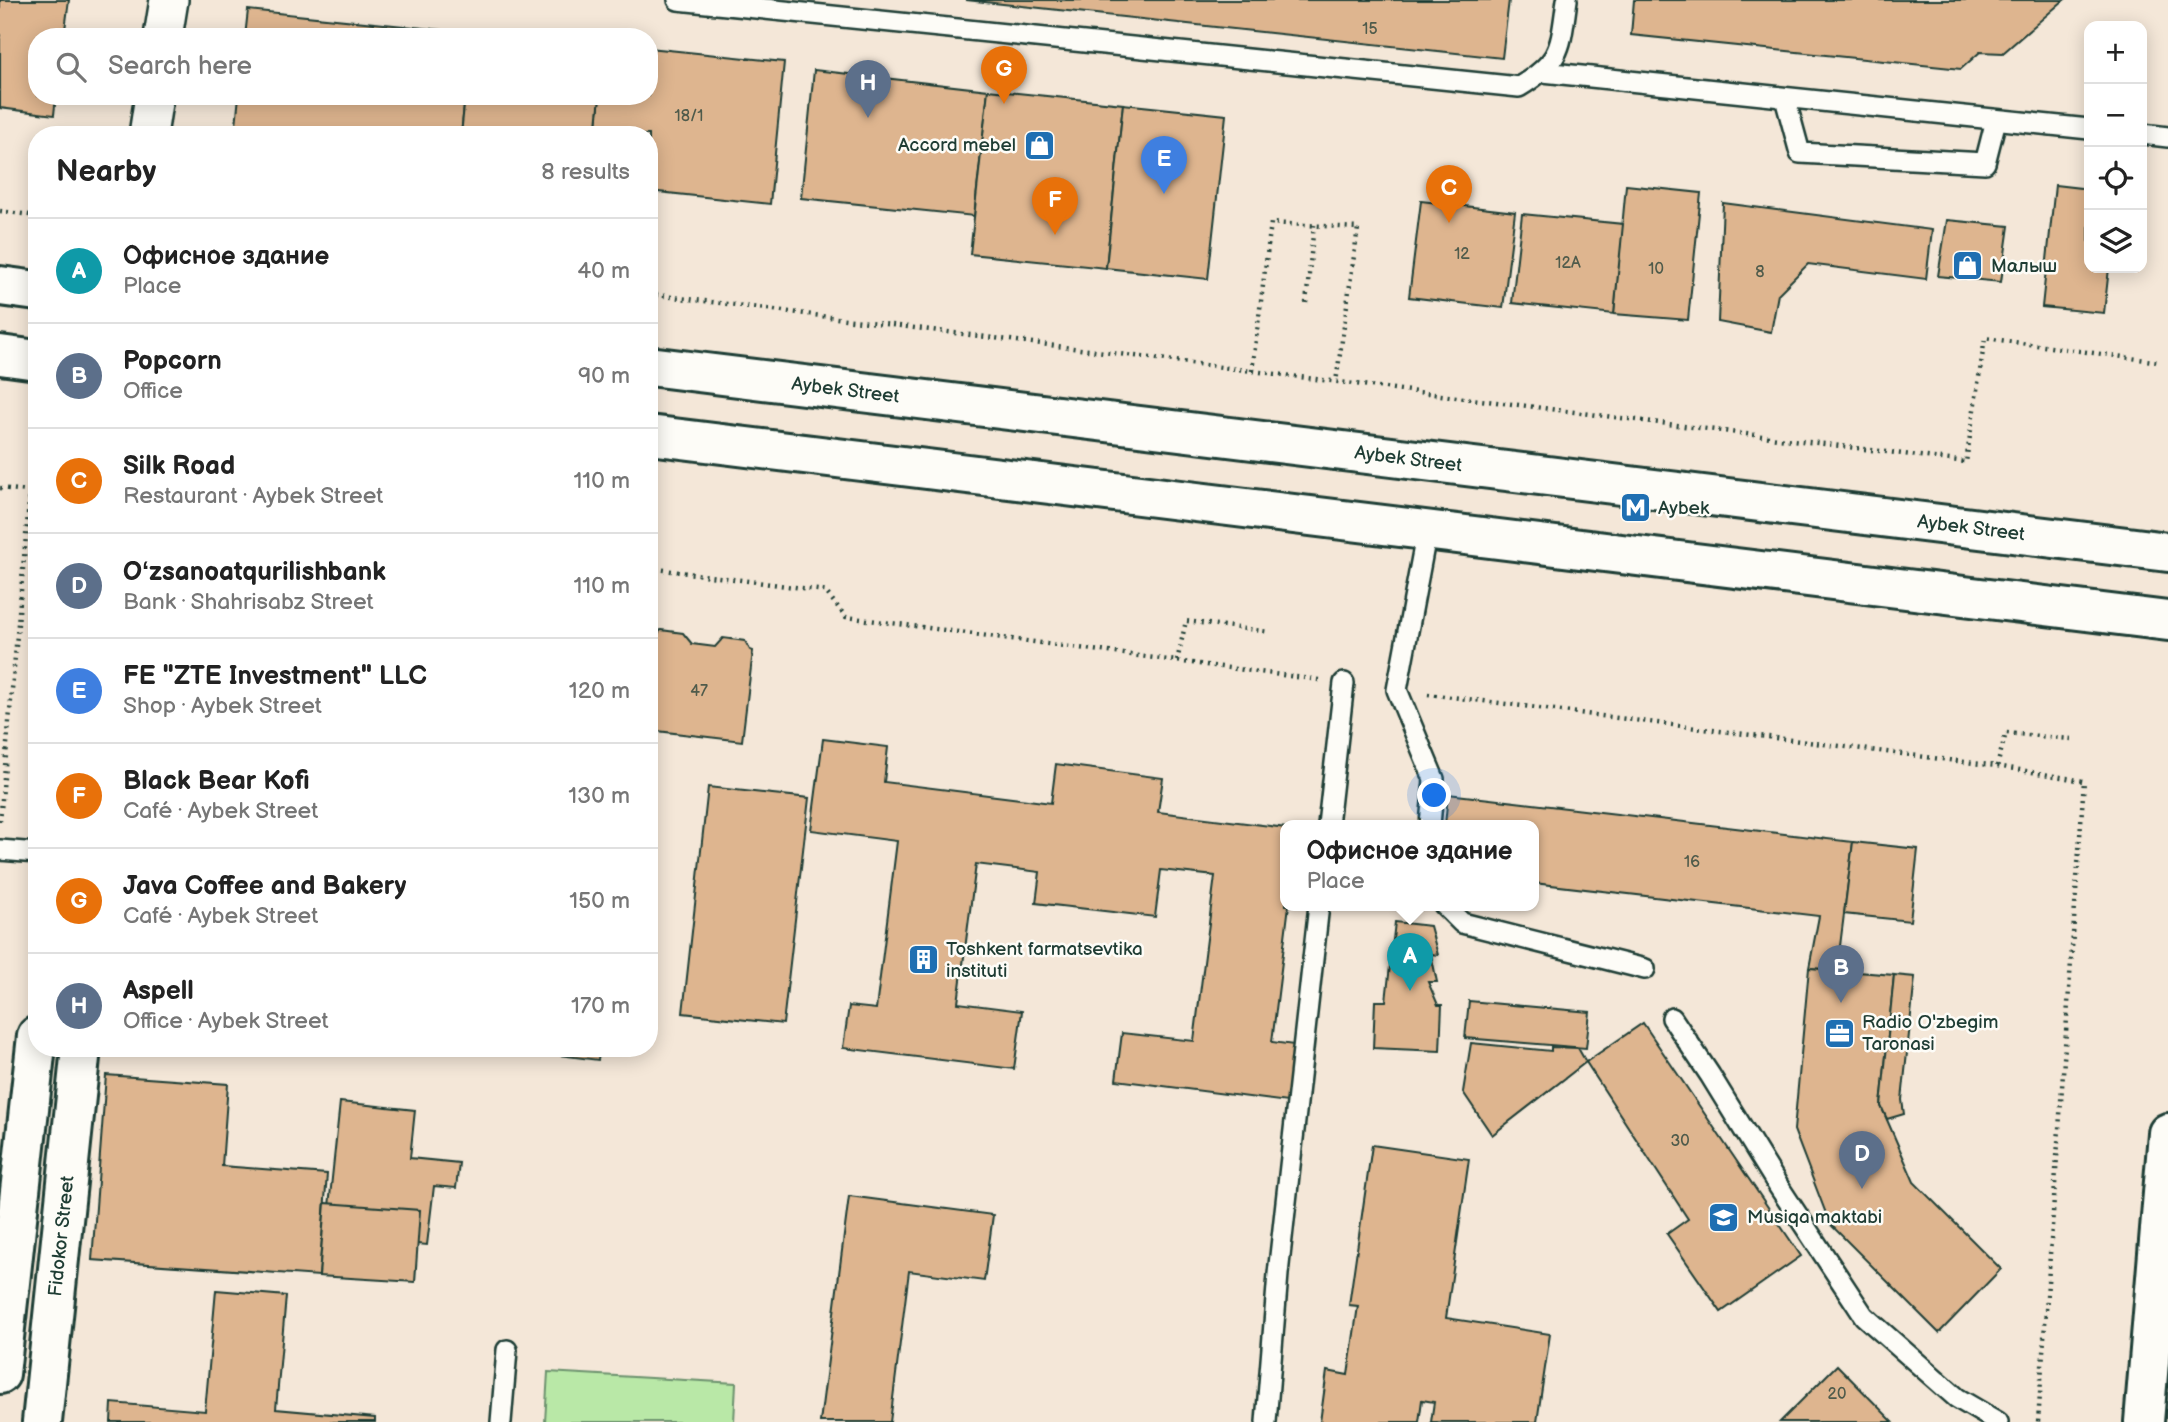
<!DOCTYPE html>
<html lang="en">
<head>
<meta charset="utf-8">
<style>
  :root { --surface:#fff; --page:#f2f2f2; --text:#222; --muted:#767676; --line:#e0e0e0; --accent:#db2777 }
  body { margin:0; font-family:"Balsamiq Sans",sans-serif; background:var(--page); color:var(--text) }
  .controls { position:absolute; right:21px; top:21px; display:grid; overflow:hidden; border-radius:14px; box-shadow:0 4px 18px #0003 }
  .controls button { width:63px; height:63px; display:grid; place-items:center; padding:0; border:0; border-bottom:2px solid var(--line); background:var(--surface); color:var(--text); font:35px sans-serif }
  .you { position:absolute; left:1435px; top:796px; width:24px; height:24px; margin:-18px; border:5px solid #fff; border-radius:50%; background:#1a73e8; box-shadow:0 0 0 10px #1a73e833 }
  .badge { display:grid; place-items:center; width:46px; height:46px; border-radius:50%; background:var(--accent); color:#fff; font-size:23px; font-weight:700 }
  .pin { position:absolute; translate:-50% -58px; filter:drop-shadow(0 2px 4px #0008) }
  .pin::after { content:''; position:absolute; top:37px; width:24px; height:21px; background:inherit; clip-path:polygon(0 0,100% 0,50% 100%) }
  .popup { position:absolute; left:1280px; top:820px; width:259px; height:91px; box-sizing:border-box; display:grid; place-content:center; border-radius:14px; background:var(--surface); filter:drop-shadow(0 2px 5px #0005); font-size:23px; white-space:nowrap; color:var(--muted) }
  .popup b { font-size:26px; color:var(--text) }
  .popup::after { content:''; position:absolute; left:50%; top:100%; margin-left:-14px; border:14px solid transparent; border-top-color:var(--surface) }
  .list { margin:0; padding:0; list-style:none }
  h2 { display:flex; justify-content:space-between; align-items:center; height:91px; margin:0; padding:0 28px; font-size:30px }
  h2 small { font-size:23px; font-weight:400; color:var(--muted) }
  .list li { display:grid; grid-template-columns:46px 1fr auto; gap:21px; align-items:center; box-sizing:border-box; height:105px; padding:0 28px; border-top:2px solid var(--line) }
  .list b { display:block; font-size:26px; white-space:nowrap }
  .list p { margin:0; font-size:23px; white-space:nowrap; color:var(--muted) }
  .list em { font-size:23px; font-style:normal; color:var(--muted) }
  .icon { flex:none; width:38px; height:38px; fill:none; stroke:currentColor; stroke-width:2; stroke-linecap:round; stroke-linejoin:round }
  .map { position:relative; flex:none; width:2168px; height:1422px; overflow:hidden }
  .search { position:absolute; background:var(--surface); box-shadow:0 4px 18px #0003; left:28px; top:28px; width:630px; height:77px; display:flex; align-items:center; gap:18px; box-sizing:border-box; padding:0 24px; border-radius:28px; color:var(--muted); font-size:26px }
  .panel { position:absolute; background:var(--surface); box-shadow:0 4px 18px #0003; left:28px; top:126px; width:630px; height:931px; border-radius:28px }
  .map>svg:first-child { display:block }
</style>
</head>
<body>
<div class="map">
<svg width="2168" height="1422" viewBox="0 0 2168 1422">
  <rect width="100%" height="100%" fill="#f4e7d8"/>
  <filter id="ink" filterUnits="userSpaceOnUse"><feTurbulence type="fractalNoise" baseFrequency=".0143" numOctaves="2"/><feDisplacementMap in="SourceGraphic" scale="14" xChannelSelector="R" yChannelSelector="G"/><feConvolveMatrix kernelMatrix="1 2 1 2 8 2 1 2 1" color-interpolation-filters="sRGB"/></filter>
  <g filter="url(#ink)">
    <path fill="#b9e8a7" stroke="#6c926e" stroke-width="2" d="M548 1372 736 1383 734 1422H545Z"/>
    <g fill="#deb58f" stroke="#1f3d34" stroke-width="2">
      <path d="M0 0H69L64 37H37V96H56L54 115 0 108Z"/>
      <path d="M966 0H1509L1502 58Z"/>
      <path d="M1634 0H2064L2003 53 1980 52 1961 69 1631 35Z"/>
      <path d="M248 10 471 33V37H245Z"/>
      <path d="M649 48 784 62 770 204 649 191V135H596L600 96H649Z"/>
      <path d="M814 70 988 90 974 216 801 198Z"/>
      <path d="M988 90 1123 104 1106 268 970 254Z"/>
      <path d="M239 96H465L461 135H235Z"/>
      <path d="M465 96H600L596 135H461Z"/>
      <path d="M1123 104 1226 115 1208 279 1106 268Z"/>
      <path d="M1626 185 1701 193 1688 320 1614 314Z"/>
      <path d="M2055 185 2089 189V268H2109L2104 313 2042 307Z"/>
      <path d="M1421 201 1515 212 1503 308 1409 297Z"/>
      <path d="M1723 203 1932 230 1926 279 1808 264 1778 294 1771 332 1718 322Z"/>
      <path d="M1522 214 1623 224 1614 314 1512 303Z"/>
      <path d="M1947 220 2009 226 2001 282 1938 276Z"/>
      <path d="M661 630 683 633 692 644 715 647 723 638 745 641 750 650 753 651 742 741 649 730V639L653 640Z"/>
      <path d="M823 739 888 747 884 782 1051 803 1056 764 1163 778 1158 812 1286 828V905H1289L1272 1042 1294 1045 1287 1102 1116 1080 1122 1033 1194 1041 1215 876 1161 870 1155 917 1036 903 1040 872 976 864 958 1003 1022 1011 1014 1069 843 1048 849 1006 876 1009 897 841 811 830Z"/>
      <path d="M708 787 809 798 783 1024 683 1013Z"/>
      <path d="M1448 794 1853 842 1837 970 1809 968 1819 916 1534 883V825H1445Z"/>
      <path d="M1853 842 1918 849 1910 921 1844 914Z"/>
      <path d="M1395 922 1430 926 1438 955 1431 954 1437 982H1428L1438 1005H1442L1440 1051 1373 1048 1375 1001H1386Z"/>
      <path d="M1809 968 1894 975 1881 1106 1914 1182 2001 1269 1939 1333 1830 1224 1794 1130Z"/>
      <path d="M1894 975 1915 977 1902 1100 1904 1114 1887 1119 1881 1106Z"/>
      <path d="M1469 1001 1590 1012 1586 1048 1465 1038Z"/>
      <path d="M1643 1023 1801 1256 1721 1312 1667 1234 1688 1219 1586 1062Z"/>
      <path d="M1471 1043 1551 1051V1047L1578 1048 1586 1062 1492 1135 1463 1092Z"/>
      <path d="M504 1048H600L598 1060Z"/>
      <path d="M106 1075 228 1084 222 1166 327 1174 319 1276 92 1260Z"/>
      <path d="M340 1102 415 1110 410 1158 459 1163 456 1188 434 1186 427 1245 326 1235Z"/>
      <path d="M1372 1145 1469 1159 1446 1318 1550 1334 1537 1422H1431L1434 1402 1422 1400 1419 1422H1320L1327 1371 1348 1375 1358 1306 1349 1305Z"/>
      <path d="M849 1196 993 1215 984 1281 909 1271 890 1422H820Z"/>
      <path d="M325 1203 420 1210 415 1282 319 1276Z"/>
      <path d="M216 1290 286 1296 276 1409 375 1418V1422H111L112 1403 205 1411Z"/>
      <path d="M1837 1365 1893 1422H1780Z"/>
    </g>
    <g fill="none" stroke-linecap="round" stroke-linejoin="round">
      <defs>
        <g id="service">
          <path d="M678 0 1519 87C1563 60 1560 48 1567 0"/>
          <path d="M1543 72 2089 129"/>
          <path d="M1785 98 1800 153 1985 163 1996 120"/>
          <path d="M2142 134 2168 137"/>
          <path d="M1427 530 1397 690 1434 779 1430 825"/>
          <path d="M1328 825 1344 683"/>
          <path d="M0 850 37 853"/>
          <path d="M1444 905 1462 923 1645 969"/>
          <path d="M1672 1018 1710 1075 1779 1187 1864 1316 1957 1398 1998 1422"/>
          <path d="M501 1422 507 1350"/>
          <path d="M1266 1422 1278 1274 1319 905"/>
        </g>
        <g id="minor">
          <path d="M163 37 169 0"/>
          <path d="M148 135 154 96"/>
        </g>
        <g id="secondary">
          <path d="M0 1374 37 1036"/>
          <path id="s1" d="M42 1422 81 1048"/>
        </g>
        <g id="primary">
          <path d="M0 286 37 291"/>
          <path d="M0 355 37 360"/>
          <path id="s2" d="M649 366 2168 552"/>
          <path d="M649 435 2168 621"/>
          <path d="M2144 1422 2168 1133"/>
        </g>
      </defs>
      <use href="#service" stroke="#1f3d34" stroke-width="24"/>
      <use href="#minor" stroke="#1f3d34" stroke-width="42"/>
      <use href="#secondary" stroke="#1f3d34" stroke-width="44"/>
      <use href="#primary" stroke="#1f3d34" stroke-width="44"/>
      <g stroke="#1f3d34" stroke-width="4.5" stroke-dasharray="2 5" stroke-linecap="butt">
        <path d="M0 211 37 216"/>
        <path d="M649 294 1966 462 1985 338 2160 362"/>
        <path d="M1306 303 1314 225"/>
        <path d="M1252 371 1271 223 1358 228 1336 382"/>
        <path d="M0 488 37 492"/>
        <path d="M649 568 825 591 846 617 1319 680"/>
        <path d="M1177 661 1186 621 1270 632"/>
        <path d="M1428 694 1997 766 2084 781 2038 1422"/>
        <path d="M1997 766 2006 733 2071 739"/>
        <path d="M0 821 30 492 35 411"/>
      </g>
      <use href="#service" stroke="#fdfcf7" stroke-width="19"/>
      <use href="#minor" stroke="#fdfcf7" stroke-width="37"/>
      <use href="#secondary" stroke="#fdfcf7" stroke-width="38"/>
      <use href="#primary" stroke="#fdfcf7" stroke-width="38"/>
    </g>
  </g>
  <defs>
    <symbol id="shop-square" viewBox="-11 -11 22 22"><rect x="-9" y="-9" width="18" height="18" rx="4" fill="#1f6fb2" stroke="#fdfcf7"/><path d="M-5-2.5h2.3a2.7 3.5 0 0 1 5.4 0H5L5.5 6h-11ZM-1.5-2.5h3a1.5 2.3 0 0 0-3 0Z" fill="#fff"/></symbol>
    <symbol id="metro-square" viewBox="-11 -11 22 22"><rect x="-9" y="-9" width="18" height="18" rx="4" fill="#1f6fb2" stroke="#fdfcf7"/><path d="M-5.5 5V-5H-3L0 0L3-5H5.5V5H3V-.5L0 4L-3-.5V5Z" fill="#fff"/></symbol>
    <symbol id="building-square" viewBox="-11 -11 22 22"><rect x="-9" y="-9" width="18" height="18" rx="4" fill="#1f6fb2" stroke="#fdfcf7"/><path d="M-4-6H4V6H1V3H-1V6H-4ZM-2.5-4.3h1.7v1.8h-1.7ZM.8-4.3h1.7v1.8H.8ZM-2.5-1h1.7V.8h-1.7ZM.8-1h1.7V.8H.8Z" fill="#fff"/></symbol>
    <symbol id="office-square" viewBox="-11 -11 22 22"><rect x="-9" y="-9" width="18" height="18" rx="4" fill="#1f6fb2" stroke="#fdfcf7"/><path d="M-6-3h4V-5.5h4V-3h4V5H-6ZM-1-4.5V-3h2v-1.5ZM-6 0V1H6V0Z" fill="#fff"/></symbol>
    <symbol id="school-square" viewBox="-11 -11 22 22"><rect x="-9" y="-9" width="18" height="18" rx="4" fill="#1f6fb2" stroke="#fdfcf7"/><path d="M0-5L7-2L0 1L-7-2ZM-4 1L0 2.5L4 1V4Q0 6-4 4Z" fill="#fff"/></symbol>
  </defs>
  <g fill-rule="evenodd">
    <use href="#shop-square" x="1022" y="128" width="35" height="35"/>
    <use href="#shop-square" x="1950" y="248" width="35" height="35"/>
    <use href="#metro-square" x="1618" y="490" width="35" height="35"/>
    <use href="#building-square" x="906" y="942" width="35" height="35"/>
    <use href="#office-square" x="1822" y="1016" width="35" height="35"/>
    <use href="#school-square" x="1706" y="1200" width="35" height="35"/>
  </g>
  <g text-anchor="middle" dominant-baseline="central" stroke-width="5" stroke-linejoin="round" paint-order="stroke">
    <g font-size="16" fill="#4f5b4b">
      <text x="1370" y="29">15</text>
      <text x="689" y="116">18/1</text>
      <text x="1462" y="254">12</text>
      <text x="1568" y="263">12A</text>
      <text x="1656" y="269">10</text>
      <text x="1760" y="272">8</text>
      <text x="699" y="691">47</text>
      <text x="1692" y="862">16</text>
      <text x="1680" y="1141">30</text>
      <text x="1837" y="1394">20</text>
    </g>
    <g font-size="19" fill="#1f3d34" stroke="#fdfcf7" text-anchor="start">
      <text x="1016" y="145" text-anchor="end">Accord mebel</text>
      <text x="1991" y="266">Малыш</text>
      <text x="1658" y="508">Aybek</text>
      <text x="946" y="949">Toshkent farmatsevtika<tspan x="946" dy="22">instituti</tspan></text>
      <text x="1862" y="1022">Radio O'zbegim<tspan x="1862" dy="22">Taronasi</tspan></text>
      <text x="1747" y="1217">Musiqa maktabi</text>
    </g>
    <g font-size="19" fill="#1f3d34" stroke="#fdfcf7">
      <text stroke="none"><textPath href="#s2" startOffset="198">Aybek Street</textPath></text>
      <text stroke="none"><textPath href="#s2" startOffset="765">Aybek Street</textPath></text>
      <text stroke="none"><textPath href="#s2" startOffset="1332">Aybek Street</textPath></text>
      <text stroke="none"><textPath href="#s1" startOffset="187">Fidokor Street</textPath></text>
    </g>
  </g>
</svg>
<div class="controls">
<button>+</button>
<button>−</button>
<button><svg class="icon" aria-label="locate" viewBox="0 0 24 24"><circle cx="12" cy="12" r="6"/><path d="M12 2v4M12 18v4M2 12h4M18 12h4"/></svg></button>
<button><svg class="icon" aria-label="layers" viewBox="0 0 24 24"><path d="M12 4l9 5-9 5-9-5zM3 14l9 5 9-5"/></svg></button>
</div>
<div class="you"></div>
<div class="pin badge" style="left:1410px;top:991px;background:#0f9aa8">A</div>
<div class="popup"><b>Офисное здание</b>Place</div>
<div class="pin badge" style="left:1841px;top:1003px;background:#5c6f8a">B</div>
<div class="pin badge" style="left:1449px;top:223px;background:#e8710a">C</div>
<div class="pin badge" style="left:1862px;top:1189px;background:#5c6f8a">D</div>
<div class="pin badge" style="left:1164px;top:194px;background:#3f7fe0">E</div>
<div class="pin badge" style="left:1055px;top:235px;background:#e8710a">F</div>
<div class="pin badge" style="left:1004px;top:104px;background:#e8710a">G</div>
<div class="pin badge" style="left:868px;top:118px;background:#5c6f8a">H</div>
<div class="search"><svg class="icon" aria-label="search" viewBox="0 0 24 24"><circle cx="10" cy="10" r="6"/><path d="M15 15l6 6"/></svg>Search here</div>
<section class="panel">
<h2>Nearby<small>8 results</small></h2>
<ul class="list">
<li><span class="badge" style="background:#0f9aa8">A</span><div><b>Офисное здание</b><p>Place</p></div><em>40 m</em></li>
<li><span class="badge" style="background:#5c6f8a">B</span><div><b>Popcorn</b><p>Office</p></div><em>90 m</em></li>
<li><span class="badge" style="background:#e8710a">C</span><div><b>Silk Road</b><p>Restaurant · Aybek Street</p></div><em>110 m</em></li>
<li><span class="badge" style="background:#5c6f8a">D</span><div><b>Oʻzsanoatqurilishbank</b><p>Bank · Shahrisabz Street</p></div><em>110 m</em></li>
<li><span class="badge" style="background:#3f7fe0">E</span><div><b>FE &quot;ZTE Investment&quot; LLC</b><p>Shop · Aybek Street</p></div><em>120 m</em></li>
<li><span class="badge" style="background:#e8710a">F</span><div><b>Black Bear Kofi</b><p>Café · Aybek Street</p></div><em>130 m</em></li>
<li><span class="badge" style="background:#e8710a">G</span><div><b>Java Coffee and Bakery</b><p>Café · Aybek Street</p></div><em>150 m</em></li>
<li><span class="badge" style="background:#5c6f8a">H</span><div><b>Aspell</b><p>Office · Aybek Street</p></div><em>170 m</em></li>
</ul>
</section>
</div>
</body>
</html>
